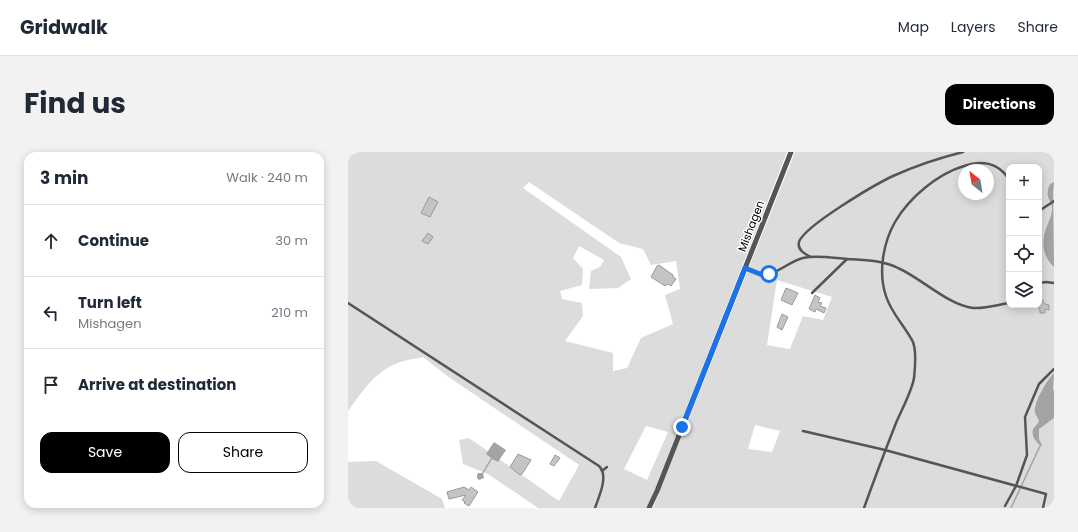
<!DOCTYPE html>
<html lang="en">
<head>
<meta charset="utf-8">
<style>
  :root { --surface:#fff; --page:#f2f2f3; --text:#1f2937; --muted:#747a83; --line:#e0e1e3; --accent:#000 }
  body { margin:0; font-family:Poppins,sans-serif; background:var(--page); color:var(--text) }
  .controls { position:absolute; right:12px; top:12px; display:grid; overflow:hidden; border-radius:8px; box-shadow:0 2px 10px #0003 }
  .controls button { width:36px; height:36px; display:grid; place-items:center; padding:0; border:0; border-bottom:1px solid var(--line); background:var(--surface); color:var(--text); font:20px sans-serif }
  .compass { position:absolute; left:610px; top:12px; width:36px; height:36px; border-radius:50%; background:var(--surface); box-shadow:0 2px 10px #0003; rotate:329deg }
  .stop { position:absolute; width:12px; height:12px; margin:-9px; border:3px solid #1a73e8; border-radius:50%; background:#fff }
  .stop.end { background:#1a73e8; border-color:#fff; box-shadow:0 1px 4px #0008 }
  .list { margin:0; padding:0; list-style:none }
  h2 { display:flex; justify-content:space-between; align-items:center; height:52px; margin:0; padding:0 16px; font-size:17px }
  h2 small { font-size:13px; font-weight:400; color:var(--muted) }
  .list li { display:grid; grid-template-columns:26px 1fr auto; gap:12px; align-items:center; box-sizing:border-box; height:72px; padding:0 16px; border-top:1px solid var(--line) }
  .list b { display:block; font-size:15px; white-space:nowrap }
  .list p { margin:0; font-size:13px; white-space:nowrap; color:var(--muted) }
  .list em { font-size:13px; font-style:normal; color:var(--muted) }
  .actions { display:flex; gap:8px; padding:12px 16px }
  .actions a { flex:1; padding:9px 0; border:1px solid var(--accent); border-radius:12px; text-align:center; font-size:14px; color:var(--accent) }
  .actions .main { background:var(--accent); color:#fff }
  .icon { flex:none; width:22px; height:22px; fill:none; stroke:currentColor; stroke-width:2; stroke-linecap:round; stroke-linejoin:round }
  .map { position:relative; flex:none; width:706px; height:356px; overflow:hidden; border-radius:12px }
  header { display:flex; align-items:center; gap:24px; box-sizing:border-box; height:56px; padding:0 20px; background:var(--surface); border-bottom:1px solid var(--line) }
  header strong { font-size:19px }
  nav { display:flex; gap:22px; margin-inline-start:auto; font-size:14px }
  .intro { display:flex; align-items:center; justify-content:space-between; box-sizing:border-box; height:96px; padding:0 24px }
  h1 { margin:0; font-size:28px }
  .button { padding:10px 18px; border-radius:12px; background:var(--accent); color:#fff; font-size:14px; font-weight:700 }
  main { display:flex; gap:24px; padding:0 24px }
  aside { flex:1; background:var(--surface); border-radius:12px; box-shadow:0 2px 10px #0003 }
  .map>svg:first-child { display:block }
</style>
</head>
<body>
<header>
<strong>Gridwalk</strong>
<nav><a>Map</a><a>Layers</a><a>Share</a></nav>
</header>
<div class="intro"><h1>Find us</h1><a class="button">Directions</a></div>
<main>
<aside>
<h2>3 min<small>Walk · 240 m</small></h2>
<ul class="list">
<li><svg class="icon" aria-label="ahead" viewBox="0 0 24 24"><path d="M12 20V5M6 11l6-6 6 6"/></svg><div><b>Continue</b></div><em>30 m</em></li>
<li><svg class="icon" aria-label="left" viewBox="0 0 24 24"><path d="M17 20v-9H6M10 6l-5 5 5 5"/></svg><div><b>Turn left</b><p>Mishagen</p></div><em>210 m</em></li>
<li><svg class="icon" aria-label="arrive" viewBox="0 0 24 24"><path d="M6 21V4h12l-3 4 3 4H6"/></svg><div><b>Arrive at destination</b></div></li>
</ul>
<div class="actions"><a class="main">Save</a><a>Share</a></div>
</aside>
<div class="map">
<svg width="706" height="356" viewBox="0 0 706 356">
  <rect width="100%" height="100%" fill="#fff"/>
  <g fill="#dcdcdc" fill-rule="evenodd">
    <path d="M0 0H439L301 352 298 356H190L140 322 115 312 111 288 121 286 211 349 231 313 102 226 75 205C66 207 56 208 47 212 25 222 14 240 0 259ZM181 30 271 91 295 97 303 113 328 109 332 137 317 143 325 172 293 186 279 216 265 219V201L217 189 235 164 234 151 214 147 212 139 234 133 235 117 225 106 231 94 256 108 252 115 243 119 241 137 270 136 283 127 273 105 175 36ZM298 274 320 280 299 328 276 317Z"/>
    <path d="M447 0H706V356H305ZM661 15H691V153H661ZM616 18H640V42H616ZM429 128 484 145 475 168 455 164 442 197 419 193ZM407 273 432 279 424 300 400 297Z"/>
    <path d="M28 309 94 347 97 356H0V310Z"/>
  </g>
  <g fill="#a3a3a3">
    <path d="M706 30 705 40 706 115C695 105 693 91 698 77 700 71 703 65 704 59 705 46 695 48 702 32Z"/>
    <path d="M706 221 705 236 706 241V266L691 277V287L694 293 693 294C688 290 683 284 685 277 687 274 690 272 691 269 690 266 688 264 687 261 685 251 699 228 706 221Z"/>
    <path d="M146 290 158 298 150 310 144 307 135 322 136 326 131 328 129 326V323L130 321H134L143 306 138 302Z"/>
  </g>
  <g fill="none" stroke-linecap="round" stroke-linejoin="round">
    <path stroke="#a3a3a3" stroke-width="1.5" d="M663 356 692 294"/>
  </g>
  <g fill="#c4c4c4" stroke="#999">
    <path d="M81 45 90 50 82 65 73 61Z"/>
    <path d="M80 81 85 85 80 92 74 89Z"/>
    <path d="M311 113 325 123V125L328 127 323 134 320 132 317 134 303 125 309 114Z"/>
    <path d="M438 136 450 141 444 153 433 148Z"/>
    <path d="M467 143 472 146 470 150 474 151 472 154 478 156 476 161 468 157 467 160 461 157Z"/>
    <path d="M691 143 697 152 701 153V158L697 157V161H692V158L688 153H691Z"/>
    <path d="M434 162 440 165 434 178 429 175Z"/>
    <path d="M170 302 183 308 174 322 172 323 162 315Z"/>
    <path d="M207 303 212 306 206 314 202 312Z"/>
    <path d="M116 335 121 338 123 335 130 340 121 354 116 351 117 350 114 348 118 343 101 347 99 340Z"/>
  </g>
  <g fill="none" stroke-linecap="round" stroke-linejoin="round">
    <g stroke="#555" stroke-width="2.5">
      <path d="M691 59 706 49"/>
      <path d="M463 105C457 102 449 98 451 90 456 74 528 32 545 24 567 14 591 6 615 0"/>
      <path d="M398 116C402 118 407 120 412 122 427 125 441 109 455 106 469 103 485 106 499 107"/>
      <path d="M691 131 698 130 706 131"/>
      <path d="M464 141 499 107C516 108 534 108 550 116 573 126 600 153 625 156 637 157 649 153 661 151"/>
      <path d="M0 151 251 314C261 324 251 344 247 356"/>
      <path d="M455 279 537 298 698 342 695 356"/>
      <path d="M254 319 259 315"/>
      <path d="M657 354 668 334 679 303 677 265 691 232 706 217"/>
      <path d="M516 356C526 328 537 299 548 271 553 259 564 239 566 226 567 215 569 201 565 190 557 174 543 161 538 144 530 121 535 91 547 70 561 46 589 22 616 14 634 8 649 10 661 27"/>
    </g>
    <path stroke="#555" stroke-width="5" d="M301 356 309 339 443 0"/>
  </g>
  <g fill="none" stroke-linecap="round" stroke-linejoin="round">
    <path stroke="#1a73e8" stroke-width="5" d="M334 275 397 116 412 122H421"/>
  </g>
  <g text-anchor="middle" dominant-baseline="central" stroke-width="3" stroke-linejoin="round" paint-order="stroke">
    <g font-size="11" fill="#000" stroke="#fff">
      <text transform="translate(403 74) rotate(-69)">Mishagen</text>
    </g>
  </g>
</svg>
<div class="controls">
<button>+</button>
<button>−</button>
<button><svg class="icon" aria-label="locate" viewBox="0 0 24 24"><circle cx="12" cy="12" r="6"/><path d="M12 2v4M12 18v4M2 12h4M18 12h4"/></svg></button>
<button><svg class="icon" aria-label="layers" viewBox="0 0 24 24"><path d="M12 4l9 5-9 5-9-5zM3 14l9 5 9-5"/></svg></button>
</div>
<svg class="compass" viewBox="-18 -18 36 36"><path d="M0-13l5 13h-10z" fill="#e53935"/><path d="M0 13l5-13h-10z" fill="#747a83"/></svg>
<div class="stop" style="left:421px;top:122px"></div>
<div class="stop end" style="left:334px;top:275px"></div>
</div>
</main>
</body>
</html>
